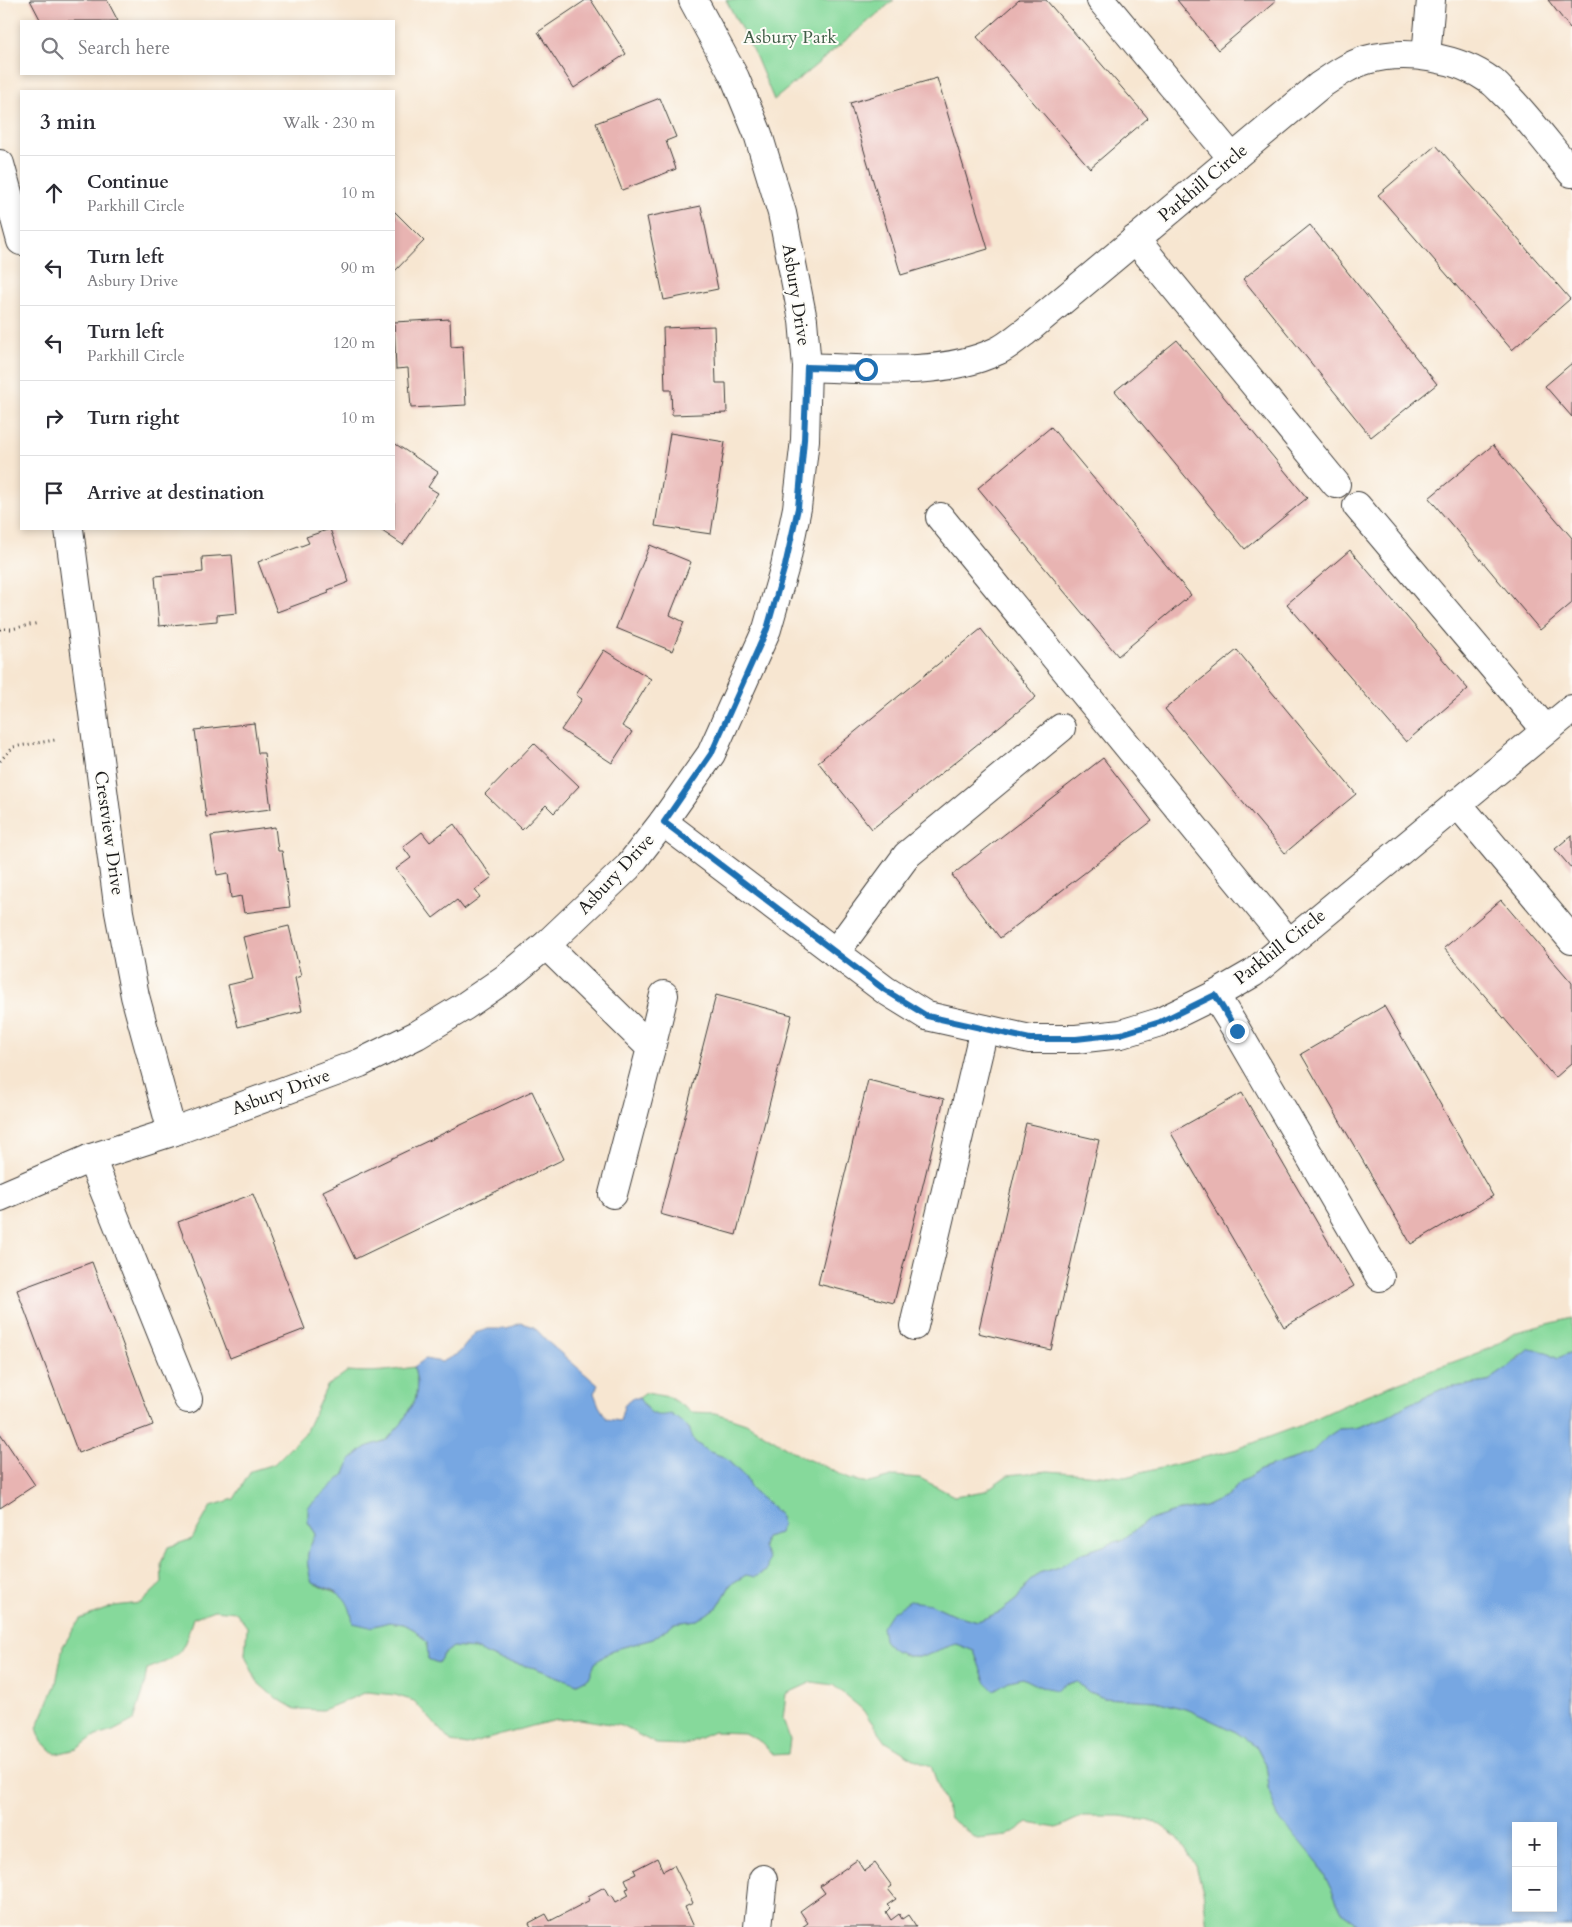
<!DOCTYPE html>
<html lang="en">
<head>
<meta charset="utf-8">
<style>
  :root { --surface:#fff; --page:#f7f7f7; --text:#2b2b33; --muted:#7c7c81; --line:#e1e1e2 }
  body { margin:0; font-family:Cardo,serif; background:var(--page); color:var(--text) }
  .controls { position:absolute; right:15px; bottom:15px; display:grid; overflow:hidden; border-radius:0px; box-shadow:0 2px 8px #0003 }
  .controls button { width:45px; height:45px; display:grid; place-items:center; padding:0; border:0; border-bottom:1px solid var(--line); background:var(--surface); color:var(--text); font:25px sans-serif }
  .stop { position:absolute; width:15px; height:15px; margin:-11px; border:4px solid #1f6fb2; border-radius:50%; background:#fff }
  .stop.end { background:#1f6fb2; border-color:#fff; box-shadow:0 1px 5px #0008 }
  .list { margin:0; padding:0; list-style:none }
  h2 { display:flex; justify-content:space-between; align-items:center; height:65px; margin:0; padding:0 20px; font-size:21px }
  h2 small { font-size:16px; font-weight:400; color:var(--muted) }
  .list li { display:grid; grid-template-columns:32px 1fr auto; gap:15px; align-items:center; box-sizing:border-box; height:75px; padding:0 20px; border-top:1px solid var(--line) }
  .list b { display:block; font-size:19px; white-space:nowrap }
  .list p { margin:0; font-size:16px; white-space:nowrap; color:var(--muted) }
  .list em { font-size:16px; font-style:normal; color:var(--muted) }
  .icon { flex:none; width:28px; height:28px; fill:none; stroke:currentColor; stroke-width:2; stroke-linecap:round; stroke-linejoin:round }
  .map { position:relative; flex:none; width:1572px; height:1927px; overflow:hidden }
  .search { position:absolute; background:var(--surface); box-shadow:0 2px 8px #0003; left:20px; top:20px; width:375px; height:55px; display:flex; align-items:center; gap:12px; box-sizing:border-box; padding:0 18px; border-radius:0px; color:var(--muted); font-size:19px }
  .panel { position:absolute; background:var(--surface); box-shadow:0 2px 8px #0003; left:20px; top:90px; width:375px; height:440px; border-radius:0px }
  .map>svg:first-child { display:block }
</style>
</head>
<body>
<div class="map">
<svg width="1572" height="1927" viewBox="0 0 1572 1927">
  <rect width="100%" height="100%" fill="#fdfcf7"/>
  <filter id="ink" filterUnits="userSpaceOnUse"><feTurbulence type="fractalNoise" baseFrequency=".02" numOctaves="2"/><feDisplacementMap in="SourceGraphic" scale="10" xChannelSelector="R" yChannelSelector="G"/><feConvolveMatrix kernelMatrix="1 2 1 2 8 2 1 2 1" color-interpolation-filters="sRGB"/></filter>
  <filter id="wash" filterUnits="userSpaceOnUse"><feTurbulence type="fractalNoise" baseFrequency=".0096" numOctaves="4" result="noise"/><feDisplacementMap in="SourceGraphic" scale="20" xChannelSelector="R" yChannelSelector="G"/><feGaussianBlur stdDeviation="1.12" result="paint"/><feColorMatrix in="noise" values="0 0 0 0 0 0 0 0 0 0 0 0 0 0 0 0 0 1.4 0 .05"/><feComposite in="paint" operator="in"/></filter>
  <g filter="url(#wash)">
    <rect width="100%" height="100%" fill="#f7e6d1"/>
    <g fill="#86d99b" stroke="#517a5c">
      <path d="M726 0H894L774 100 756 57Z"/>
      <path d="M1572 1318V1352L1558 1358 1546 1352 1522 1354 1507 1368 1487 1382 1442 1389 1407 1405 1387 1417 1356 1428 1339 1429 1327 1437 1311 1453 1260 1470 1239 1484 1228 1496 1205 1507 1175 1512 1147 1521 1122 1540 1082 1553 1059 1567 1039 1573 1027 1584 1017 1599 1000 1612 978 1621 955 1615 931 1604 884 1640 894 1651 908 1656H925L941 1649 956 1644 974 1651 985 1681H1009L1023 1678 1041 1687 1077 1682 1089 1692 1104 1698 1156 1701 1189 1710 1236 1732 1257 1747 1266 1765 1270 1794 1319 1864 1343 1914 1361 1927H1207L1203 1891 1196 1866 1178 1838 1155 1822 1121 1816H1083L1057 1828 1028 1823 1007 1836 977 1839 950 1818 931 1766 912 1758 886 1742 862 1709 833 1685 812 1682 786 1694 783 1719 790 1739 788 1754 773 1755 761 1742 744 1733 714 1732 684 1745 656 1744 622 1726 580 1719 557 1720 532 1726 467 1745 451 1742 414 1701 395 1695 367 1692 323 1710 295 1709 273 1696 257 1682 245 1655 247 1627 236 1612 214 1610 193 1618C182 1654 182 1656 147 1669L143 1692 134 1720 113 1731 93 1737 77 1749 56 1754 42 1742 37 1728 56 1684 63 1646 80 1619 114 1606 141 1603 162 1583 161 1563 168 1547 192 1539 211 1506 234 1499 251 1471 274 1464 305 1433 327 1386 348 1371C371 1373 391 1371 414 1367L417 1382 416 1397 402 1423 387 1440 366 1447 351 1459 345 1474 308 1522 316 1534C305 1552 306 1563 312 1583L343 1595 352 1610 370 1627 389 1622 404 1624 415 1630 427 1643 428 1659 438 1663 443 1655 453 1647 475 1649 500 1660 535 1668 577 1684 589 1678 595 1663 612 1650 653 1639 674 1623 697 1620 718 1607 731 1584 746 1575 763 1547 765 1537 779 1533V1514L751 1489 745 1477 724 1457 707 1451 694 1441 689 1428 648 1412 639 1398 646 1393 669 1397 691 1412 716 1413 746 1423 802 1457 828 1468 848 1479 869 1483 895 1476 920 1478 954 1496 985 1491 1008 1475 1048 1471 1125 1477 1237 1449 1299 1426 1366 1395 1493 1347 1516 1332Z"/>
    </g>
    <g fill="#77a7e2" stroke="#4a627f" fill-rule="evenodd">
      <path d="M521 1323 534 1327 549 1343 598 1385 594 1393 599 1406 607 1419 620 1421 624 1406 631 1398H639C649 1412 652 1418 671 1414L689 1428 694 1441 707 1451 724 1457 745 1477 751 1489 779 1514 782 1524 779 1533 765 1537 763 1547 769 1559 766 1571 755 1577 746 1575 731 1584 718 1607 697 1620 674 1623 653 1639 612 1650 595 1663 589 1678 577 1684 535 1668 500 1660 475 1649 453 1647 443 1655 438 1663 428 1659 427 1643 415 1630 404 1624 389 1622 370 1627 353 1623C349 1594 338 1591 312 1583 306 1563 305 1552 316 1534L308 1522V1507L345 1474 351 1459 366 1447 387 1440 402 1423 416 1397 417 1382 414 1367 425 1359 442 1362 459 1353 475 1333 488 1329H506Z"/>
      <path d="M1530 1349 1546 1352 1558 1358 1572 1352V1927H1361L1343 1914 1319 1864 1301 1842 1279 1819 1270 1794 1266 1765 1257 1747 1236 1732 1189 1710 1156 1701 1104 1698 1089 1692 1077 1682 1067 1683 1057 1690 1041 1687 1023 1678 1009 1681 994 1690 985 1681 974 1651 956 1644 941 1649 925 1656H908L894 1651 884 1640 882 1627 891 1613 910 1601 931 1604 955 1615 978 1621 1000 1612 1017 1599 1027 1584 1039 1573 1059 1567 1082 1553 1122 1540 1147 1521 1175 1512 1205 1507 1228 1496 1239 1484 1260 1470 1311 1453 1327 1437 1339 1429 1356 1428 1387 1417 1407 1405 1442 1389 1487 1382 1507 1368ZM1516 1826H1553V1908H1516Z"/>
    </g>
    <g id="blocks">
      <g fill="#e8b4b2">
        <path d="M30 0H107L118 21H41Z"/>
        <path d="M586 0H591L626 54 574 88 538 32Z"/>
        <path d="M1019 0H1046L1148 118 1090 168 977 37Z"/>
        <path d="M1177 0H1275L1276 1 1218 50Z"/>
        <path d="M1548 0H1572V26L1570 28Z"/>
        <path d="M937 78 988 249 901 275 850 103Z"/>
        <path d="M660 98 676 137 666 141 676 169 622 190 596 123Z"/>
        <path d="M1436 145 1570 299 1512 350 1378 195Z"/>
        <path d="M701 206 718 289 664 300 647 217Z"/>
        <path d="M394 211 424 241 394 272Z"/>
        <path d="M1310 225 1437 384 1371 437 1243 279Z"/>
        <path d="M450 319 451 347 463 346 466 405 411 408 408 368 396 369 394 322Z"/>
        <path d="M714 326 716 383H726L727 413 672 415 671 390H665L663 328Z"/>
        <path d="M1177 340 1307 498 1245 549 1115 391Z"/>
        <path d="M1572 363V417L1545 386Z"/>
        <path d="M1051 427 1191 595 1118 656 978 488Z"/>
        <path d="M670 433 725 442 711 534 655 526Z"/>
        <path d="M394 443 438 472 428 487 438 493 403 545 379 529H394Z"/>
        <path d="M1493 445 1572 538V603L1540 630 1429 498Z"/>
        <path d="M330 529 349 582 328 590 329 593 277 612 258 562 309 543 306 537Z"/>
        <path d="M650 545 691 562 670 615 684 622 672 651 616 628Z"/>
        <path d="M1350 550 1468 689 1406 742 1287 604Z"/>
        <path d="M232 555 237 613 217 615V621L159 626 155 576 203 572 202 557Z"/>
        <path d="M981 629 1036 697 872 829 818 762Z"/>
        <path d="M604 650 651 679 622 726 632 732 612 763 561 730 582 699 576 695Z"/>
        <path d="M1237 650 1356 794 1285 853 1165 709Z"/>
        <path d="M254 723 258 753H264L271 809 206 817 195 730Z"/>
        <path d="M534 743 579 786 554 813 546 805 522 830 485 794Z"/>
        <path d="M1103 758 1152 821 1000 938 952 875Z"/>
        <path d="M454 824 492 877 475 890 480 897 464 909 457 900 433 918 396 869 411 858 403 847 422 832 430 842Z"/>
        <path d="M275 827 278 851H282L290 907 244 913 241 896 231 898 228 873 217 875 211 836Z"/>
        <path d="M1572 835V869L1555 849Z"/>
        <path d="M1501 900 1572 983V1063L1555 1078 1444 948Z"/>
        <path d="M289 926 301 976 295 978 302 1011 238 1027 228 985 253 979 243 937Z"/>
        <path d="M716 995 792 1015 736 1235 660 1214Z"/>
        <path d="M1384 1006 1493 1196 1411 1244 1301 1054Z"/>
        <path d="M868 1080 944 1099 894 1303 818 1284Z"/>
        <path d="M532 1091 564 1159 355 1259 323 1191Z"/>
        <path d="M1242 1093 1354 1286 1284 1327 1171 1133Z"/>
        <path d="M1026 1123 1099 1140 1051 1350 978 1333Z"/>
        <path d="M253 1194 305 1329 230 1358 178 1222Z"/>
        <path d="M92 1262 153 1425 78 1453 17 1290Z"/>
        <path d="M0 1433 35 1485 0 1508Z"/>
        <path d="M657 1858 663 1871 674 1865 693 1903 685 1907 694 1927H531L529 1923 546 1914 550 1921 590 1900 588 1896 604 1887 609 1896 612 1895 616 1902 629 1895 626 1889 629 1888 625 1879 636 1874 634 1870Z"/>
        <path d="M857 1860 864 1871 875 1863 892 1886 888 1889 896 1899 887 1905 890 1908 886 1912 891 1920 899 1914 902 1919 908 1915 916 1927H802L808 1923 800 1911 825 1893 820 1886Z"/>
      </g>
    </g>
  </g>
  <g filter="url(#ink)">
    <use href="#blocks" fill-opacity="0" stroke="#3d3a37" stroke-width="1"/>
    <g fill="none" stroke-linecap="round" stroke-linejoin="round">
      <defs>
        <g id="minor">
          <path d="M1101 0 1233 159"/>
          <path d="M1426 56 1431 0"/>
          <path d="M0 164 21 241"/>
          <path d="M1135 239 1336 484"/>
          <path d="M807 367C866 369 943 377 997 351 1007 347 1016 338 1025 332L1319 86C1334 76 1349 65 1366 60 1406 49 1458 57 1491 81 1497 85 1502 92 1508 97 1531 121 1551 148 1572 173"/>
          <path d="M1357 506 1546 730"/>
          <path d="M940 517 1289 943"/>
          <path d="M69 529 119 912 135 996 172 1132"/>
          <path d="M1457 803 1572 940"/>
          <path d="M663 822 885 990 927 1016 1030 1039H1076L1121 1034 1160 1022 1215 995 1253 973 1572 709"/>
          <path d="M546 945 651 1048 613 1194"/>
          <path d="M835 953 907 855 1061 728"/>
          <path d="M1215 995 1237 1031 1380 1277"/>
          <path d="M651 1048 664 995"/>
          <path d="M91 1158 188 1399"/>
          <path d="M0 1197 91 1158 172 1132 360 1063 417 1035 465 1006 510 975 546 945 628 867 663 822 711 754 767 629 785 566 797 508 805 440 807 367 803 320 782 213 758 134 735 78 693 0"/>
          <path d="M914 1326 984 1029"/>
          <path d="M758 1927 763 1879"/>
        </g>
      </defs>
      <use href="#minor" stroke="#3d3a37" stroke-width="30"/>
      <g stroke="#3d3a37" stroke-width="3" stroke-dasharray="1 4" stroke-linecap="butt">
        <path d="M0 629H11L39 623"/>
        <path d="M0 761 13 747 55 740"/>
      </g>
      <use href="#minor" stroke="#fff" stroke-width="28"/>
    </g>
  </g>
  <g fill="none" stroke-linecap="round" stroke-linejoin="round" filter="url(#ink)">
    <path stroke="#1f6fb2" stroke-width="6" d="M866 369 807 367 804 440 798 508 785 566 767 629 711 754 664 822 885 990 927 1016 1030 1039H1076L1121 1034 1160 1022 1215 995 1237 1031"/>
  </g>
  <g text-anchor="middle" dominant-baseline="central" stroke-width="4" stroke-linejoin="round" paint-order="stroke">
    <g font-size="18" fill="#415e48" stroke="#fdfcf7">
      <text x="790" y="37">Asbury Park</text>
    </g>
    <g font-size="18" fill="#1c1c1c" stroke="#fdfcf7">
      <text transform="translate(1203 183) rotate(-40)">Parkhill Circle</text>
      <text transform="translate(796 295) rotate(81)">Asbury Drive</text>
      <text transform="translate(109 833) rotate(82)">Crestview Drive</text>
      <text transform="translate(616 874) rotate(-47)">Asbury Drive</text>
      <text transform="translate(1280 947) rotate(-38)">Parkhill Circle</text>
      <text transform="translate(281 1092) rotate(-20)">Asbury Drive</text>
    </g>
  </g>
</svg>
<div class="controls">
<button>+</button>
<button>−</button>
</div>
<div class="stop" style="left:866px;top:369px"></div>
<div class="stop end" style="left:1237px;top:1031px"></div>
<div class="search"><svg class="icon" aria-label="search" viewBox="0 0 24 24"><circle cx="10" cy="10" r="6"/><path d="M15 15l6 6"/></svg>Search here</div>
<section class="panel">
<h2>3 min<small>Walk · 230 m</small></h2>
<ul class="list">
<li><svg class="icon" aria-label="ahead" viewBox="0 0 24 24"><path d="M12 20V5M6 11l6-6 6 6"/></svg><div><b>Continue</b><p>Parkhill Circle</p></div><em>10 m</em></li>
<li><svg class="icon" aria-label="left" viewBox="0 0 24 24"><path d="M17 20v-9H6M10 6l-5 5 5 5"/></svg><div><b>Turn left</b><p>Asbury Drive</p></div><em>90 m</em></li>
<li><svg class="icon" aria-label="left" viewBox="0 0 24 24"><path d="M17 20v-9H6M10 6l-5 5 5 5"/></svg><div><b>Turn left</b><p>Parkhill Circle</p></div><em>120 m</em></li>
<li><svg class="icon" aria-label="right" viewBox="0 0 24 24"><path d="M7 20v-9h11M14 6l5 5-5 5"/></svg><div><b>Turn right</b></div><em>10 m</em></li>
<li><svg class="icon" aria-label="arrive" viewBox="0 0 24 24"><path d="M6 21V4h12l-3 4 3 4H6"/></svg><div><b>Arrive at destination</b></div></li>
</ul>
</section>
</div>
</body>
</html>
